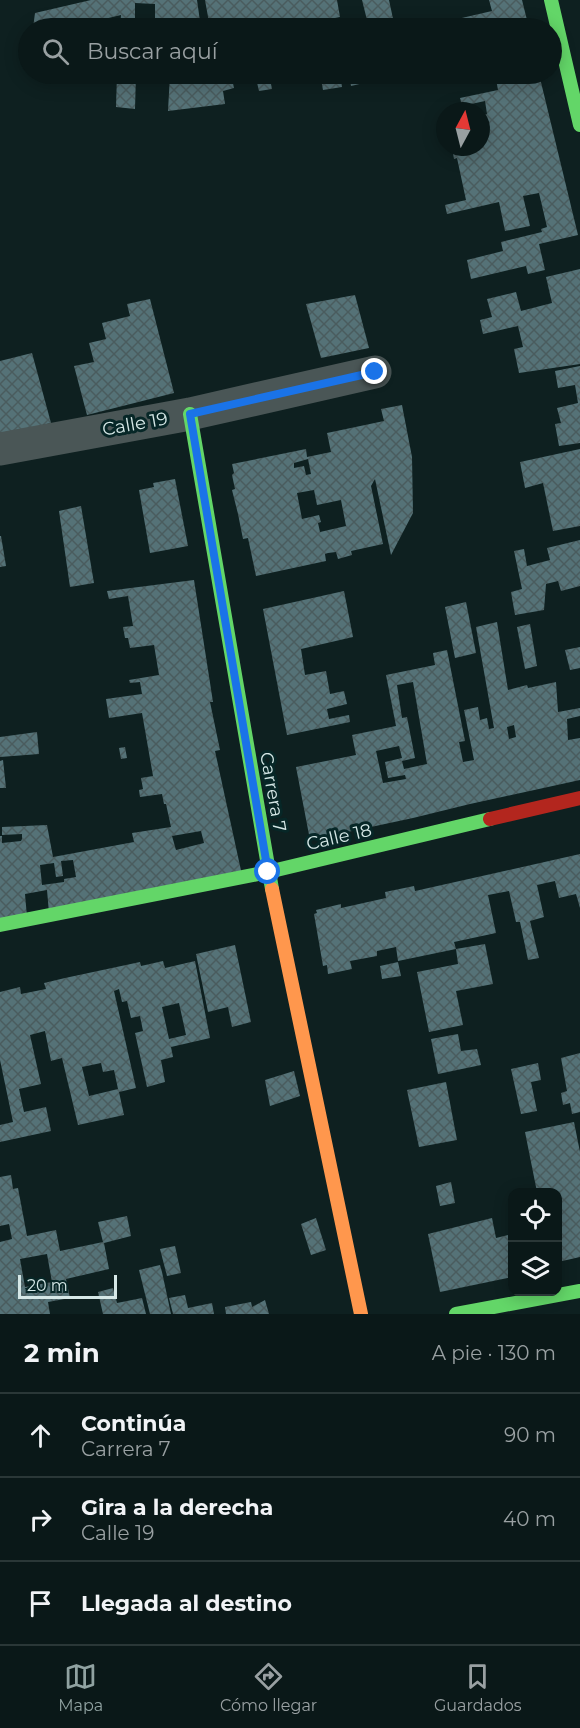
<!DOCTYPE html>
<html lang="es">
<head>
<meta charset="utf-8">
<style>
  :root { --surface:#0a1818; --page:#132121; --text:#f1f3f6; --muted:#99a0a2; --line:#2a3737; --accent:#90a2a1 }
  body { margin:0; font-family:Montserrat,sans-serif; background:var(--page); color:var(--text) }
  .controls { position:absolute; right:18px; bottom:18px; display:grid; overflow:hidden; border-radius:12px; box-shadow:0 3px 15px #0003 }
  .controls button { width:54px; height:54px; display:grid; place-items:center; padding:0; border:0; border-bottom:2px solid var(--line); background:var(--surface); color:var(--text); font:30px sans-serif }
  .compass { position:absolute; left:436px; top:102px; width:54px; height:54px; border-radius:50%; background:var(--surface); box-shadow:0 3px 15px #0003; rotate:7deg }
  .scale { position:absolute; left:18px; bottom:15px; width:99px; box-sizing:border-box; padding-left:6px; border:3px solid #d6e8e7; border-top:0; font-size:16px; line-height:21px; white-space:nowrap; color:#d6e8e7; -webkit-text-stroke:4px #072727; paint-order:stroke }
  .stop { position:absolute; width:18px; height:18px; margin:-14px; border:4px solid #1a73e8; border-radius:50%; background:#fff }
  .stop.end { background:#1a73e8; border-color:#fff; box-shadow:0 2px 6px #0008 }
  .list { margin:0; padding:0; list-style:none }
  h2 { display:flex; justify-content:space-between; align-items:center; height:78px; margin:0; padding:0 24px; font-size:26px }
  h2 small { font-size:20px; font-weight:400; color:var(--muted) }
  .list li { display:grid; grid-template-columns:39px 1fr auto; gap:18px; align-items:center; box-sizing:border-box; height:84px; padding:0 24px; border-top:2px solid var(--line) }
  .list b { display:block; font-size:22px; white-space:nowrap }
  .list p { margin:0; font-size:20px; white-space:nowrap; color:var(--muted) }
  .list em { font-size:20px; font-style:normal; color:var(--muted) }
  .icon { flex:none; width:33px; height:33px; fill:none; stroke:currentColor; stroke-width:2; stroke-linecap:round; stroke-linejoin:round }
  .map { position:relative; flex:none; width:580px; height:1314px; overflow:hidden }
  .search { position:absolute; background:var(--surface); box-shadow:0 3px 15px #0003; left:18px; right:18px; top:18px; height:66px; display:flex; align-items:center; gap:15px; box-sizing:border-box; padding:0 21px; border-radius:33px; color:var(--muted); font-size:22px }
  .sheet { height:330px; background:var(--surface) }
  nav { display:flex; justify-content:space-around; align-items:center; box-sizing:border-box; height:84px; border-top:2px solid var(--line); background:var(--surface); font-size:16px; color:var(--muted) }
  nav a { display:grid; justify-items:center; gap:3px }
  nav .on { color:var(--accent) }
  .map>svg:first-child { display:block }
</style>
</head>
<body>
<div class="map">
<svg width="580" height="1314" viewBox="0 0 580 1314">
  <defs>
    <pattern id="building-cross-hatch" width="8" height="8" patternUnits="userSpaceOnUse" patternTransform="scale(1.5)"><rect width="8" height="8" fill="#557277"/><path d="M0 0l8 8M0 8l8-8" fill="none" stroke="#4a5c5e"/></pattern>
  </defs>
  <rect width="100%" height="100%" fill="#0e2020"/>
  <g fill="url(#building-cross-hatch)" fill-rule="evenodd">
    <path d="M91 0H197L200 21H203V28H120L121 15 67 28H33L35 13ZM135 3 155 4V19L135 18Z"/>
    <path d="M205 0H337L340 17 330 19 331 28H210Z"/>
    <path d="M362 0H389L395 28H369Z"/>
    <path d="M489 0H522L529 28H427V26L492 11Z"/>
    <path d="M117 74H136L135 109 116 107Z"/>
    <path d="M170 74H205V75L231 74 234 88 223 91 225 104 168 111Z"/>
    <path d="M255 74H269L272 89 259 91Z"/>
    <path d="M320 74H340L342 87 323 90Z"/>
    <path d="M349 74H362L364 83 351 86Z"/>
    <path d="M405 74H413L415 80 407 82Z"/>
    <path d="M495 74H539L578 235 539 244 545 270 528 274 526 266 471 279 467 260 503 251 501 242 542 232 541 229 547 227 539 193 523 196 530 226 505 231 499 202 447 214 445 205 466 200 457 158 454 159 452 147H481V116L487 114 485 101 462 106 460 98 498 90Z"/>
    <path d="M580 269V364L519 373 514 349 523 347 518 326 483 334 480 320 492 317 487 299 516 292 521 311 552 303 546 277Z"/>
    <path d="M355 295 369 348 321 358 306 304Z"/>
    <path d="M150 299 174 393 87 415 74 366 94 362 89 343 106 339 102 323 130 316 127 304Z"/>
    <path d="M32 353 51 423 0 435V361Z"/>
    <path d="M580 366V443L559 446 555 424 561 423 557 408 578 403 575 385 558 388 555 371Z"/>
    <path d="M402 405 412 457 413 513 391 555 375 479 371 486 383 544 351 551 352 555 338 559 336 552 328 553 325 554 326 561 256 576 248 538 243 539 238 514 232 490 235 489 232 475 234 473 232 464 306 449 307 457 331 452 327 433 384 421 381 409ZM308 459 311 474 306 475 304 466 294 468V463ZM314 490 317 505 341 500 346 526 320 532 318 523 321 522 319 515 302 519 297 493Z"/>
    <path d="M580 449V526L553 531 543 483 525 488 520 462Z"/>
    <path d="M175 479 188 546 150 553 139 490 154 487 153 483Z"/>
    <path d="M81 506 94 583 70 587 59 511Z"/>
    <path d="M0 536H1L6 566 0 567Z"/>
    <path d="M580 540V586L561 591 558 581 546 584 544 610 515 615 511 592 522 589 514 551 524 549 527 566 550 560 547 548Z"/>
    <path d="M194 580 213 702H210L220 750 215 751 242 875 49 913 47 890 25 894 27 917 0 922V836H2V843L21 841 22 839V834L2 835V827L47 825 53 857 134 842 132 833 171 827 166 804H164L162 794 140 797 139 790 143 789 141 778 153 776 142 713 109 718 106 699 142 694 140 682 130 683 129 680 159 675 154 645 130 648 128 638H125L123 627 133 626 128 596 109 599 107 591ZM201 831 204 843 176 850 172 836ZM73 860 76 877 64 879V882L42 885 40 865 54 863 56 877 63 876 61 861Z"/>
    <path d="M344 591 353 637 301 649 305 675 326 671 330 694 344 691 347 704 327 709 329 719 349 715 350 722 287 735 263 609Z"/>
    <path d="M466 602 476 653 455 658 445 607Z"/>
    <path d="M497 622 508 690 527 685 528 688 556 682 558 712 580 708V716L567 719 568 740 580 738V780L470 804 413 818 310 840 296 767 356 755 352 735 396 726 386 675 435 665 433 653 447 650 465 741 459 742 463 762 474 760 464 710 478 707 480 720 487 718 489 729 494 728 476 627ZM413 682 427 764 404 769 402 761 415 758 407 717 402 718 397 685ZM514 725 516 737 509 739 507 727ZM399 746 402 758 385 762 388 778 405 775 406 779 383 783 376 751Z"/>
    <path d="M530 624 537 666 525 669 517 627Z"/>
    <path d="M580 647V668L570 670 565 650Z"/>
    <path d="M37 732 39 754 0 757V737Z"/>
    <path d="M125 747 127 758 121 759 119 748Z"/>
    <path d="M3 760 6 788H0V761Z"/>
    <path d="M580 854V908L576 894 559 898 555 881 537 885 544 917 530 921 539 958 528 960 520 922H516L509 891 488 895 496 933 454 942 456 949 398 961 396 947 377 951V956L350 961 352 969 328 974 327 965 323 966 314 914 317 913 316 910 341 904V908L386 898 385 892 414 886 415 891Z"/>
    <path d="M485 944 493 984 456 991 463 1025 429 1032 417 972 458 964 456 949Z"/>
    <path d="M235 945 251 1022 232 1027 228 1007 208 1012 196 954Z"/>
    <path d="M163 961 165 968 195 961 210 1038 171 1047 173 1057 161 1060 165 1082 147 1087 135 1033 143 1031 140 1016 131 1018 127 1001 122 1002 119 989 114 991 136 1088 119 1092 124 1115 78 1125 62 1058 51 1061 45 1031 30 1035 41 1084 19 1089 24 1112 46 1107 51 1131 0 1142V1125L13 1122 0 1060V992L20 987 21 994 46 989 44 983 65 978 140 962 141 966ZM179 1003 186 1035 169 1039 162 1007ZM101 1063 103 1072 114 1070 118 1089 89 1096 82 1067Z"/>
    <path d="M398 962 401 976 382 979 380 966Z"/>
    <path d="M458 1034 461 1051 477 1049 481 1065 438 1074 431 1039Z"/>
    <path d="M580 1053V1112L572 1114 570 1103 563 1105 561 1093 567 1091 561 1058Z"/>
    <path d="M538 1063 541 1080 531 1082 537 1111 521 1114 511 1069Z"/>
    <path d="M294 1071 300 1096 270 1106 265 1080Z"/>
    <path d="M446 1082 457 1140 419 1147 407 1090Z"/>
    <path d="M574 1122 580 1152V1257L558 1262V1192H537L525 1132Z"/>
    <path d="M11 1175 13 1189 18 1188 27 1236 56 1230 60 1251 103 1242 98 1222 127 1216 131 1236 104 1243 109 1269 66 1279 70 1298 48 1302 50 1314H0V1242L12 1239 9 1224 0 1226V1177ZM47 1254 52 1282 25 1287 20 1259Z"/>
    <path d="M451 1182 455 1203 440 1206 436 1186Z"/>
    <path d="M316 1218 326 1250 311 1255 301 1224Z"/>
    <path d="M492 1218 496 1238 512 1234V1277L440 1292 428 1234Z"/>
    <path d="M175 1246 181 1273 167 1276 160 1249Z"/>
    <path d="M160 1265 162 1272 171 1314H150L139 1270Z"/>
    <path d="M113 1288 117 1303 142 1298 146 1314H103L98 1292Z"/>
    <path d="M185 1295 188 1308 212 1303 214 1314H173L169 1298Z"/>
    <path d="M265 1300 269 1314H226L225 1307 251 1302 252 1307Z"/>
  </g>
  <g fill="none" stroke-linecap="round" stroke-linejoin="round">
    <path stroke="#4a5656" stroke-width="33" d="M0 449 190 414 375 372"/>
    <g stroke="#63d668" stroke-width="14">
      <path d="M551 0 580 125"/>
      <path d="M190 414 272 889"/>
      <path d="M0 925 268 872 490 819"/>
      <path d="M456 1314 580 1291"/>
    </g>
    <path stroke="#ff974d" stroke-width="14" d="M272 889 361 1314"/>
    <path stroke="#b3261e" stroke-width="14" d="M490 819 580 798"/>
  </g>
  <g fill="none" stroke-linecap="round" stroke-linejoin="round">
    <path stroke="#1a73e8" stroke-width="8" d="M268 872 190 414 375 372"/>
  </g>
  <g text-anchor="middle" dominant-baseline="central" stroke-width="6" stroke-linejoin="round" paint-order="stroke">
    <g font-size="18" fill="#d6e8e7" stroke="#072727">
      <text transform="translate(135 424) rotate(-10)">Calle 19</text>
      <text transform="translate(273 792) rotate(80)">Carrera 7</text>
      <text transform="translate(339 837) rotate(-13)">Calle 18</text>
    </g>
  </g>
</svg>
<div class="controls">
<button><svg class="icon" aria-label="locate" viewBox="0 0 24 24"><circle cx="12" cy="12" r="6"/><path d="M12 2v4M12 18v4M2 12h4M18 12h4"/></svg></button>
<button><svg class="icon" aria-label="layers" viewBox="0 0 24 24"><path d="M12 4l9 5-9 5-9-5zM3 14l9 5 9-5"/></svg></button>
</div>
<svg class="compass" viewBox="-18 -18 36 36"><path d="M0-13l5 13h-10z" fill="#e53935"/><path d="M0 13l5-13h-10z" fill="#99a0a2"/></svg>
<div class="scale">20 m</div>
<div class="stop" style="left:268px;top:872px"></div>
<div class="stop end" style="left:375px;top:372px"></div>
<div class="search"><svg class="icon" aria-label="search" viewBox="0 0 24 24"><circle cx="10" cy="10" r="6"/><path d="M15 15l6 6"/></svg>Buscar aquí</div>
</div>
<section class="sheet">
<h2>2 min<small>A pie · 130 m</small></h2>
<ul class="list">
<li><svg class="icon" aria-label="ahead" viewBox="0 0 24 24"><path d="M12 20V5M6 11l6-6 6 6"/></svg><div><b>Continúa</b><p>Carrera 7</p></div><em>90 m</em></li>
<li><svg class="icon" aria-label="right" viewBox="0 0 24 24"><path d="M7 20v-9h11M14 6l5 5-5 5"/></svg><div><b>Gira a la derecha</b><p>Calle 19</p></div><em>40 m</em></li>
<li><svg class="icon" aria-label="arrive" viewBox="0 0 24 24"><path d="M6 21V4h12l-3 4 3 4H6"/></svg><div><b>Llegada al destino</b></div></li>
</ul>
</section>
<nav>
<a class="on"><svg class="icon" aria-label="map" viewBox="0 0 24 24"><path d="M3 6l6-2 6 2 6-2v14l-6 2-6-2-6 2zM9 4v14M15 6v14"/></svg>Mapa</a>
<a><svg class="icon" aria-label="directions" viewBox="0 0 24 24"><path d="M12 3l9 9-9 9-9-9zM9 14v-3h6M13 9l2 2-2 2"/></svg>Cómo llegar</a>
<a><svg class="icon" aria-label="saved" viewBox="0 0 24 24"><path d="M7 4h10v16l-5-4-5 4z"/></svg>Guardados</a>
</nav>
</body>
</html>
